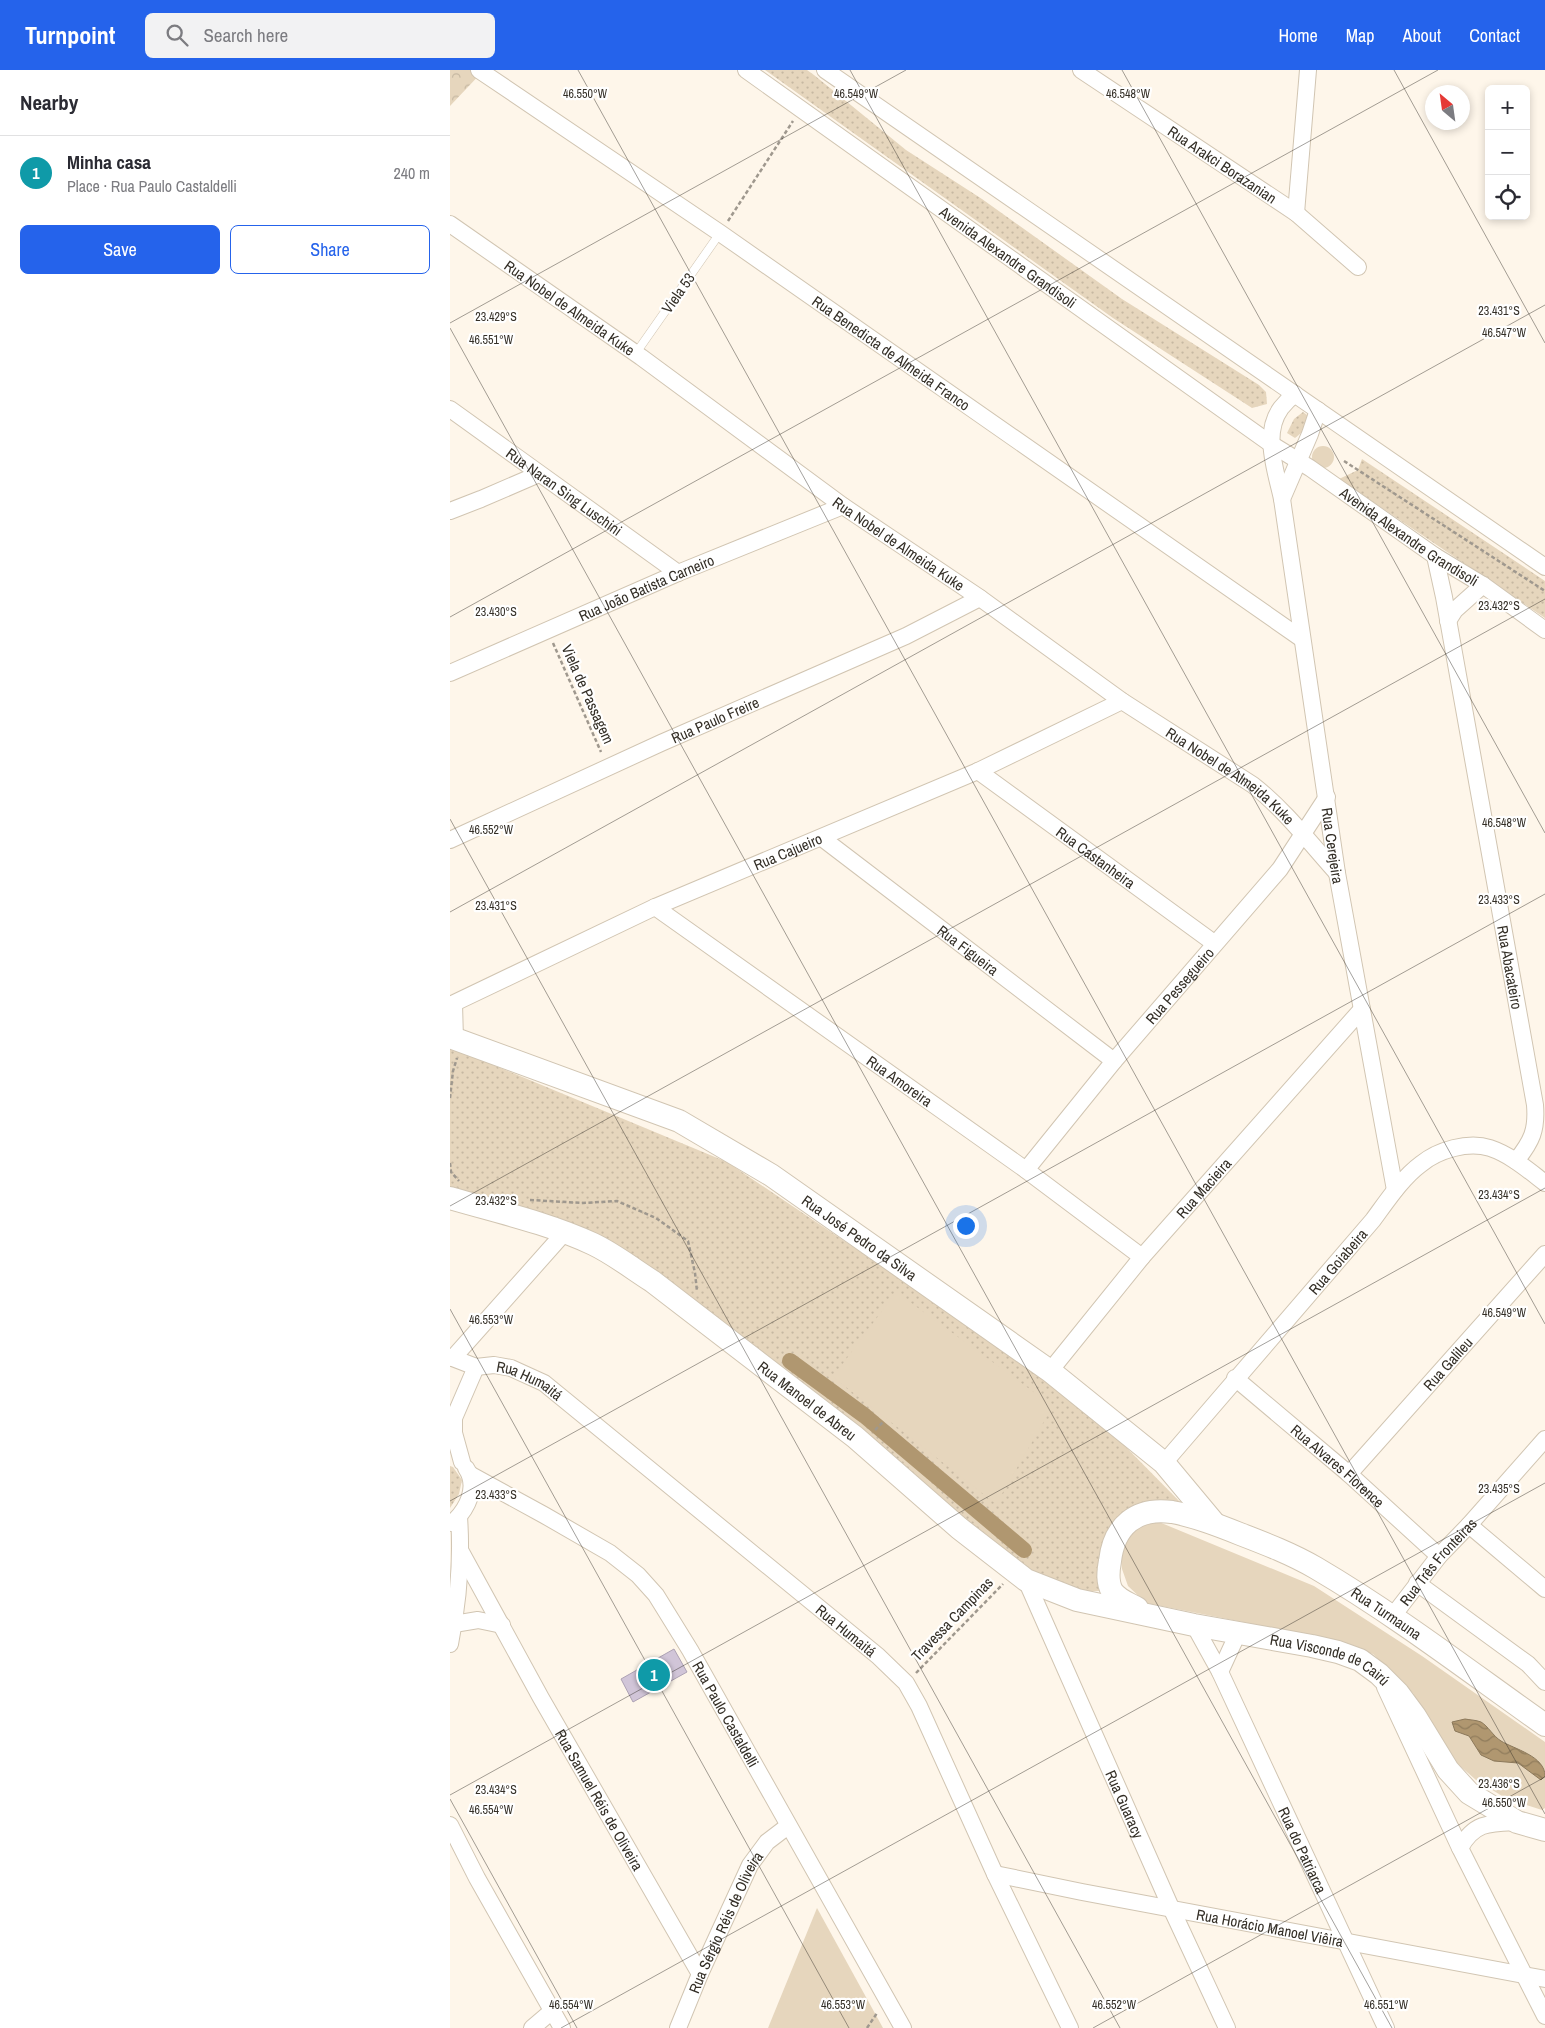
<!DOCTYPE html>
<html lang="en">
<head>
<meta charset="utf-8">
<style>
  :root { --surface:#fff; --page:#f2f2f3; --text:#2b2b33; --muted:#7c7c81; --line:#e1e1e2; --accent:#2563eb }
  body { margin:0; font-family:"Archivo Narrow",sans-serif; background:var(--page); color:var(--text) }
  .controls { position:absolute; right:15px; top:15px; display:grid; overflow:hidden; border-radius:8px; box-shadow:0 2px 8px #0003 }
  .controls button { width:45px; height:45px; display:grid; place-items:center; padding:0; border:0; border-bottom:1px solid var(--line); background:var(--surface); color:var(--text); font:25px sans-serif }
  .compass { position:absolute; left:975px; top:15px; width:45px; height:45px; border-radius:50%; background:var(--surface); box-shadow:0 2px 8px #0003; rotate:331deg }
  .you { position:absolute; left:515px; top:1155px; width:18px; height:18px; margin:-12px; border:4px solid #fff; border-radius:50%; background:#1a73e8; box-shadow:0 0 0 8px #1a73e833 }
  .badge { display:grid; place-items:center; width:32px; height:32px; border-radius:50%; background:var(--accent); color:#fff; font-size:16px; font-weight:700 }
  .pin { position:absolute; translate:-50% -50%; border:2px solid #fff; box-shadow:0 1px 5px #0006 }
  .list { margin:0; padding:0; list-style:none }
  h2 { display:flex; justify-content:space-between; align-items:center; height:65px; margin:0; padding:0 20px; font-size:21px }
  h2 small { font-size:16px; font-weight:400; color:var(--muted) }
  .list li { display:grid; grid-template-columns:32px 1fr auto; gap:15px; align-items:center; box-sizing:border-box; height:75px; padding:0 20px; border-top:1px solid var(--line) }
  .list b { display:block; font-size:19px; white-space:nowrap }
  .list p { margin:0; font-size:16px; white-space:nowrap; color:var(--muted) }
  .list em { font-size:16px; font-style:normal; color:var(--muted) }
  .actions { display:flex; gap:10px; padding:15px 20px }
  .actions a { flex:1; padding:11px 0; border:1px solid var(--accent); border-radius:8px; text-align:center; font-size:18px; color:var(--accent) }
  .actions .main { background:var(--accent); color:#fff }
  .icon { flex:none; width:28px; height:28px; fill:none; stroke:currentColor; stroke-width:2; stroke-linecap:round; stroke-linejoin:round }
  .map { position:relative; flex:none; width:1095px; height:1958px; overflow:hidden }
  header { display:flex; align-items:center; gap:30px; box-sizing:border-box; height:70px; padding:0 25px; background:var(--accent); color:#fff }
  header strong { font-size:24px }
  nav { display:flex; gap:28px; margin-inline-start:auto; font-size:18px }
  .search { width:350px; height:45px; background:var(--page); display:flex; align-items:center; gap:12px; box-sizing:border-box; padding:0 18px; border-radius:8px; color:var(--muted); font-size:19px }
  main { display:flex }
  aside { flex:1; background:var(--surface) }
  .map>svg:first-child { display:block }
</style>
</head>
<body>
<header>
<strong>Turnpoint</strong>
<div class="search"><svg class="icon" aria-label="search" viewBox="0 0 24 24"><circle cx="10" cy="10" r="6"/><path d="M15 15l6 6"/></svg>Search here</div>
<nav><a>Home</a><a>Map</a><a>About</a><a>Contact</a></nav>
</header>
<main>
<aside>
<h2>Nearby<small></small></h2>
<ul class="list">
<li><span class="badge" style="background:#0f9aa8">1</span><div><b>Minha casa</b><p>Place · Rua Paulo Castaldelli</p></div><em>240 m</em></li>
</ul>
<div class="actions"><a class="main">Save</a><a>Share</a></div>
</aside>
<div class="map">
<svg width="1095" height="1958" viewBox="0 0 1095 1958">
  <defs>
    <pattern id="grass-dots" width="8" height="8" patternUnits="userSpaceOnUse" patternTransform="scale(1.25)"><rect width="8" height="8" fill="#e6d6bd"/><path d="M2 2h.1M6 6h.1" fill="none" stroke="#c6b8a2" stroke-width="1.8" stroke-linecap="round"/></pattern>
    <pattern id="forest-crowns" width="20" height="18" patternUnits="userSpaceOnUse" patternTransform="scale(1.25)"><rect width="20" height="18" fill="#e6d6bd"/><path d="M2 6a3 3 0 1 1 6 0M12 15a3 3 0 1 1 6 0" fill="none" stroke="#c6b8a2"/></pattern>
    <pattern id="water-waves" width="16" height="10" patternUnits="userSpaceOnUse" patternTransform="scale(1.25)"><rect width="16" height="10" fill="#b09770"/><path d="M0 5q4-4 8 0t8 0" fill="none" stroke="#907c5c"/></pattern>
  </defs>
  <rect width="100%" height="100%" fill="#fef6ea"/>
  <g fill="url(#grass-dots)">
    <path d="M315 0H357L364 5 456 80 532 129 672 229 809 315 816 322 817 334 802 338 663 248Z"/>
    <path d="M853 342 857 345C857 357 854 361 845 368L837 363 844 349Z"/>
    <path d="M912 389 1095 511V548L889 409 908 400Z"/>
    <path d="M0 977 277 1092 602 1311 666 1367 735 1437 700 1438 652 1521H633L594 1510 479 1422 189 1191 0 1122Z"/>
    <path d="M0 1396 3 1397 12 1410 9 1424 0 1438Z"/>
  </g>
  <path fill="url(#forest-crowns)" d="M0 0H34L0 36Z"/>
  <g fill="#e6d6bd">
    <circle cx="873" cy="387" r="11"/>
    <path d="M446 1222 603 1336 546 1434 383 1307Z"/>
    <path d="M709 1452 864 1516 972 1586 1095 1672V1738L1092 1740 1057 1729 1026 1710 994 1682 963 1623 923 1584 833 1560 696 1533 678 1516 672 1499 670 1477 686 1456Z"/>
    <path d="M367 1838 433 1958H318Z"/>
  </g>
  <path fill="url(#water-waves)" stroke="#8b785a" d="M1015 1649C1020 1650 1026 1650 1031 1652 1038 1656 1043 1666 1051 1671 1064 1679 1095 1686 1095 1706L1091 1710 1068 1693 1044 1691 1031 1685 1019 1666 1005 1661 1002 1652Z"/>
  <g fill="none" stroke-linecap="round" stroke-linejoin="round">
    <path stroke="#b09770" stroke-width="16" d="M340 1291 415 1346 574 1480"/>
  </g>
  <path fill="#d1c5d8" stroke="#ada2b4" d="M224 1579 237 1602 183 1632 171 1609Z"/>
  <g fill="none" stroke-linecap="round" stroke-linejoin="round">
    <defs>
      <path id="lane" d="M186 283 270 163"/>
      <g id="street">
        <path id="s1" d="M29 0 270 163 852 569"/>
        <path id="s2" d="M296 0 821 374 860 398 985 486 1033 515 1095 560"/>
        <path d="M375 0 1095 497"/>
        <path id="s3" d="M631 0 846 143 908 197"/>
        <path d="M846 143 858 0"/>
        <path id="s4" d="M0 154 191 287 393 436 530 528 672 631 803 715C835 740 860 773 887 803"/>
        <path id="s5" d="M845 324C840 328 835 333 831 338 812 364 826 401 832 429L887 803 945 1120"/>
        <path id="s6" d="M0 339 228 503"/>
        <path d="M832 429 860 364 868 340"/>
        <path d="M0 441 31 429 89 404"/>
        <path id="s7" d="M985 486 994 527 1085 1035C1087 1060 1082 1071 1066 1091"/>
        <path d="M998 551 1005 540 1033 515"/>
        <path id="s8" d="M0 603 228 503 393 436"/>
        <path id="s9" d="M528 701 764 873"/>
        <path id="s10" d="M372 768 664 991"/>
        <path id="s11" d="M0 770 211 673 456 566 530 528"/>
        <path id="s12" d="M205 837 576 1100 692 1187"/>
        <path d="M4 934 5 969"/>
        <path id="s13" d="M0 935 205 837 528 701 672 631"/>
        <path id="s14" d="M576 1100 664 991 830 799 877 727"/>
        <path id="s15" d="M0 1287 26 1297 44 1295 61 1298 94 1313 428 1586 456 1613 469 1636 545 1804 620 1958"/>
        <path d="M3 1288 115 1162"/>
        <path id="s16" d="M600 1301 692 1187 912 939"/>
        <path id="s17" d="M785 1308 899 1404 989 1486"/>
        <path d="M12 1392 4 1363V1348L26 1297"/>
        <path id="s18" d="M714 1393 923 1150C937 1131 952 1108 971 1094 988 1080 1018 1071 1040 1078 1061 1085 1078 1100 1095 1113"/>
        <path id="s19" d="M899 1404 1095 1184"/>
        <path id="s20" d="M21 1405 94 1445 160 1483 188 1505 206 1525 240 1580 453 1958"/>
        <path d="M2 1453C17 1440 29 1417 16 1398"/>
        <path d="M1019 1455 1095 1519"/>
        <path id="s21" d="M10 1480 91 1628 250 1904"/>
        <path id="s22" d="M576 1510 722 1840 777 1958"/>
        <path d="M967 1513 1078 1594 1095 1612"/>
        <path id="s23" d="M942 1547 989 1486 1019 1455 1095 1369"/>
        <path d="M4 1554 28 1550 52 1555"/>
        <path id="s24" d="M744 1555 770 1602 936 1958"/>
        <path d="M0 1574C8 1533 12 1488 9 1447"/>
        <path d="M770 1602 788 1563"/>
        <path d="M935 1617 1010 1778 1095 1946"/>
        <path d="M0 1755 27 1808 112 1958"/>
        <path d="M1010 1778C1024 1752 1040 1753 1067 1752"/>
        <path id="s25" d="M545 1804 632 1822 1095 1909"/>
        <path d="M82 1958 102 1941"/>
        <path id="s26" d="M228 1958 250 1904 300 1795 317 1772 338 1756"/>
      </g>
      <g id="secondary">
        <path id="s27" d="M0 967 229 1051 321 1105 600 1301 714 1393 764 1453"/>
        <path id="s28" d="M0 1128C48 1142 98 1153 143 1174 164 1184 183 1199 202 1211L405 1367 509 1458 576 1510 627 1530 744 1555 862 1576 888 1582 910 1590 929 1604 948 1623 965 1646 998 1700 1019 1723 1067 1752 1095 1760"/>
        <path id="s29" d="M687 1538C678 1533 668 1530 662 1521 657 1512 658 1502 660 1491 664 1456 686 1437 722 1442 745 1446 768 1455 790 1464 816 1474 842 1484 866 1498 946 1545 1020 1602 1095 1655"/>
      </g>
    </defs>
    <use href="#lane" stroke="#d1c5b2" stroke-width="9"/>
    <use href="#street" stroke="#d1c5b2" stroke-width="18"/>
    <use href="#secondary" stroke="#d1c5b2" stroke-width="24"/>
    <g stroke="#9f988e" stroke-width="2.5" stroke-dasharray="4 2.5" stroke-linecap="butt">
      <path d="M278 151 343 51"/>
      <path d="M894 391 1095 521"/>
      <path d="M103 573 151 682"/>
      <path d="M0 1028 3 1001 7 988"/>
      <path d="M0 1093 1 1102 9 1111"/>
      <path d="M80 1130 133 1133 167 1131 206 1148 238 1171 245 1203 247 1221"/>
      <path d="M425 1360 433 1352"/>
      <path d="M466 1603 553 1514"/>
      <path d="M417 1958 427 1943"/>
    </g>
    <use href="#lane" stroke="#fff" stroke-width="8"/>
    <use href="#street" stroke="#fff" stroke-width="16"/>
    <use href="#secondary" stroke="#fff" stroke-width="22"/>
  </g>
  <path fill="none" stroke="#342f27" stroke-width="1" stroke-opacity="0.45" d="M128 0 1095 1744M400 0 1095 1254M672 0 1095 763M944 0 1095 273M0 253 456 0M0 258 942 1958M0 547 988 0M0 749 670 1958M0 842 1095 235M0 1136 1095 529M0 1239 399 1958M0 1431 1095 824M0 1725 1095 1118M0 1729 127 1958M111 1958 1095 1413M643 1958 1095 1707"/>
  <g text-anchor="middle" dominant-baseline="central" stroke-width="4.5" stroke-linejoin="round" paint-order="stroke">
    <g font-size="15" fill="#342f27" stroke="#fff">
      <text stroke="none"><textPath href="#s3" startOffset="170">Rua Arakci Borazanian</textPath></text>
      <text stroke="none"><textPath href="#s2" startOffset="322">Avenida Alexandre Grandisoli</textPath></text>
      <text transform="translate(228 223) rotate(-55)">Viela 53</text>
      <text stroke="none"><textPath href="#s4" startOffset="146">Rua Nobel de Almeida Kuke</textPath></text>
      <text stroke="none"><textPath href="#s1" startOffset="500">Rua Benedicta de Almeida Franco</textPath></text>
      <text stroke="none"><textPath href="#s6" startOffset="141">Rua Naran Sing Luschini</textPath></text>
      <text stroke="none"><textPath href="#s2" startOffset="811">Avenida Alexandre Grandisoli</textPath></text>
      <text stroke="none"><textPath href="#s4" startOffset="551">Rua Nobel de Almeida Kuke</textPath></text>
      <text stroke="none"><textPath href="#s8" startOffset="214">Rua João Batista Carneiro</textPath></text>
      <text transform="translate(138 624) rotate(66)">Viela de Passagem</text>
      <text stroke="none"><textPath href="#s11" startOffset="291">Rua Paulo Freire</textPath></text>
      <text stroke="none"><textPath href="#s4" startOffset="956">Rua Nobel de Almeida Kuke</textPath></text>
      <text stroke="none"><textPath href="#s5" startOffset="464">Rua Cerejeira</textPath></text>
      <text stroke="none"><textPath href="#s13" startOffset="371">Rua Cajueiro</textPath></text>
      <text stroke="none"><textPath href="#s9" startOffset="146">Rua Castanheira</textPath></text>
      <text stroke="none"><textPath href="#s10" startOffset="184">Rua Figueira</textPath></text>
      <text stroke="none"><textPath href="#s7" startOffset="418">Rua Abacateiro</textPath></text>
      <text stroke="none"><textPath href="#s14" startOffset="240">Rua Pessegueiro</textPath></text>
      <text stroke="none"><textPath href="#s12" startOffset="300">Rua Amoreira</textPath></text>
      <text stroke="none"><textPath href="#s16" startOffset="239">Rua Macieira</textPath></text>
      <text stroke="none"><textPath href="#s27" startOffset="459">Rua José Pedro da Silva</textPath></text>
      <text stroke="none"><textPath href="#s18" startOffset="266">Rua Goiabeira</textPath></text>
      <text stroke="none"><textPath href="#s19" startOffset="148">Rua Galileu</textPath></text>
      <text stroke="none"><textPath href="#s15" startOffset="85">Rua Humaitá</textPath></text>
      <text stroke="none"><textPath href="#s28" startOffset="416">Rua Manoel de Abreu</textPath></text>
      <text stroke="none"><textPath href="#s17" startOffset="135">Rua Alvares Florence</textPath></text>
      <text stroke="none"><textPath href="#s23" startOffset="72">Rua Três Fronteiras</textPath></text>
      <text stroke="none"><textPath href="#s29" startOffset="390">Rua Turmauna</textPath></text>
      <text transform="translate(502 1549) rotate(-46)">Travessa Campinas</text>
      <text stroke="none"><textPath href="#s15" startOffset="490">Rua Humaitá</textPath></text>
      <text stroke="none"><textPath href="#s28" startOffset="1015">Rua Visconde de Cairú</textPath></text>
      <text stroke="none"><textPath href="#s20" startOffset="360">Rua Paulo Castaldelli</textPath></text>
      <text stroke="none"><textPath href="#s21" startOffset="286">Rua Samuel Réis de Oliveira</textPath></text>
      <text stroke="none"><textPath href="#s22" startOffset="245">Rua Guaracy</textPath></text>
      <text stroke="none"><textPath href="#s24" startOffset="250">Rua do Patriarca</textPath></text>
      <text stroke="none"><textPath href="#s26" startOffset="116">Rua Sérgio Réis de Oliveira</textPath></text>
      <text stroke="none"><textPath href="#s25" startOffset="280">Rua Horácio Manoel Viêira</textPath></text>
    </g>
  </g>
  <g font-size="12" text-anchor="middle" fill="#342f27" stroke="#fff" stroke-width="4.5" stroke-linejoin="round" paint-order="stroke">
    <text x="135" y="28">46.550°W</text>
    <text x="406" y="28">46.549°W</text>
    <text x="678" y="28">46.548°W</text>
    <text x="1049" y="245">23.431°S</text>
    <text x="46" y="251">23.429°S</text>
    <text x="1054" y="267">46.547°W</text>
    <text x="41" y="274">46.551°W</text>
    <text x="1049" y="540">23.432°S</text>
    <text x="46" y="546">23.430°S</text>
    <text x="1054" y="757">46.548°W</text>
    <text x="41" y="764">46.552°W</text>
    <text x="1049" y="834">23.433°S</text>
    <text x="46" y="840">23.431°S</text>
    <text x="1049" y="1129">23.434°S</text>
    <text x="46" y="1135">23.432°S</text>
    <text x="1054" y="1247">46.549°W</text>
    <text x="41" y="1254">46.553°W</text>
    <text x="1049" y="1423">23.435°S</text>
    <text x="46" y="1429">23.433°S</text>
    <text x="1049" y="1718">23.436°S</text>
    <text x="46" y="1724">23.434°S</text>
    <text x="1054" y="1737">46.550°W</text>
    <text x="41" y="1744">46.554°W</text>
    <text x="121" y="1939">46.554°W</text>
    <text x="393" y="1939">46.553°W</text>
    <text x="664" y="1939">46.552°W</text>
    <text x="936" y="1939">46.551°W</text>
  </g>
</svg>
<div class="controls">
<button>+</button>
<button>−</button>
<button><svg class="icon" aria-label="locate" viewBox="0 0 24 24"><circle cx="12" cy="12" r="6"/><path d="M12 2v4M12 18v4M2 12h4M18 12h4"/></svg></button>
</div>
<svg class="compass" viewBox="-18 -18 36 36"><path d="M0-13l5 13h-10z" fill="#e53935"/><path d="M0 13l5-13h-10z" fill="#7c7c81"/></svg>
<div class="you"></div>
<div class="pin badge" style="left:204px;top:1605px;background:#0f9aa8">1</div>
</div>
</main>
</body>
</html>
